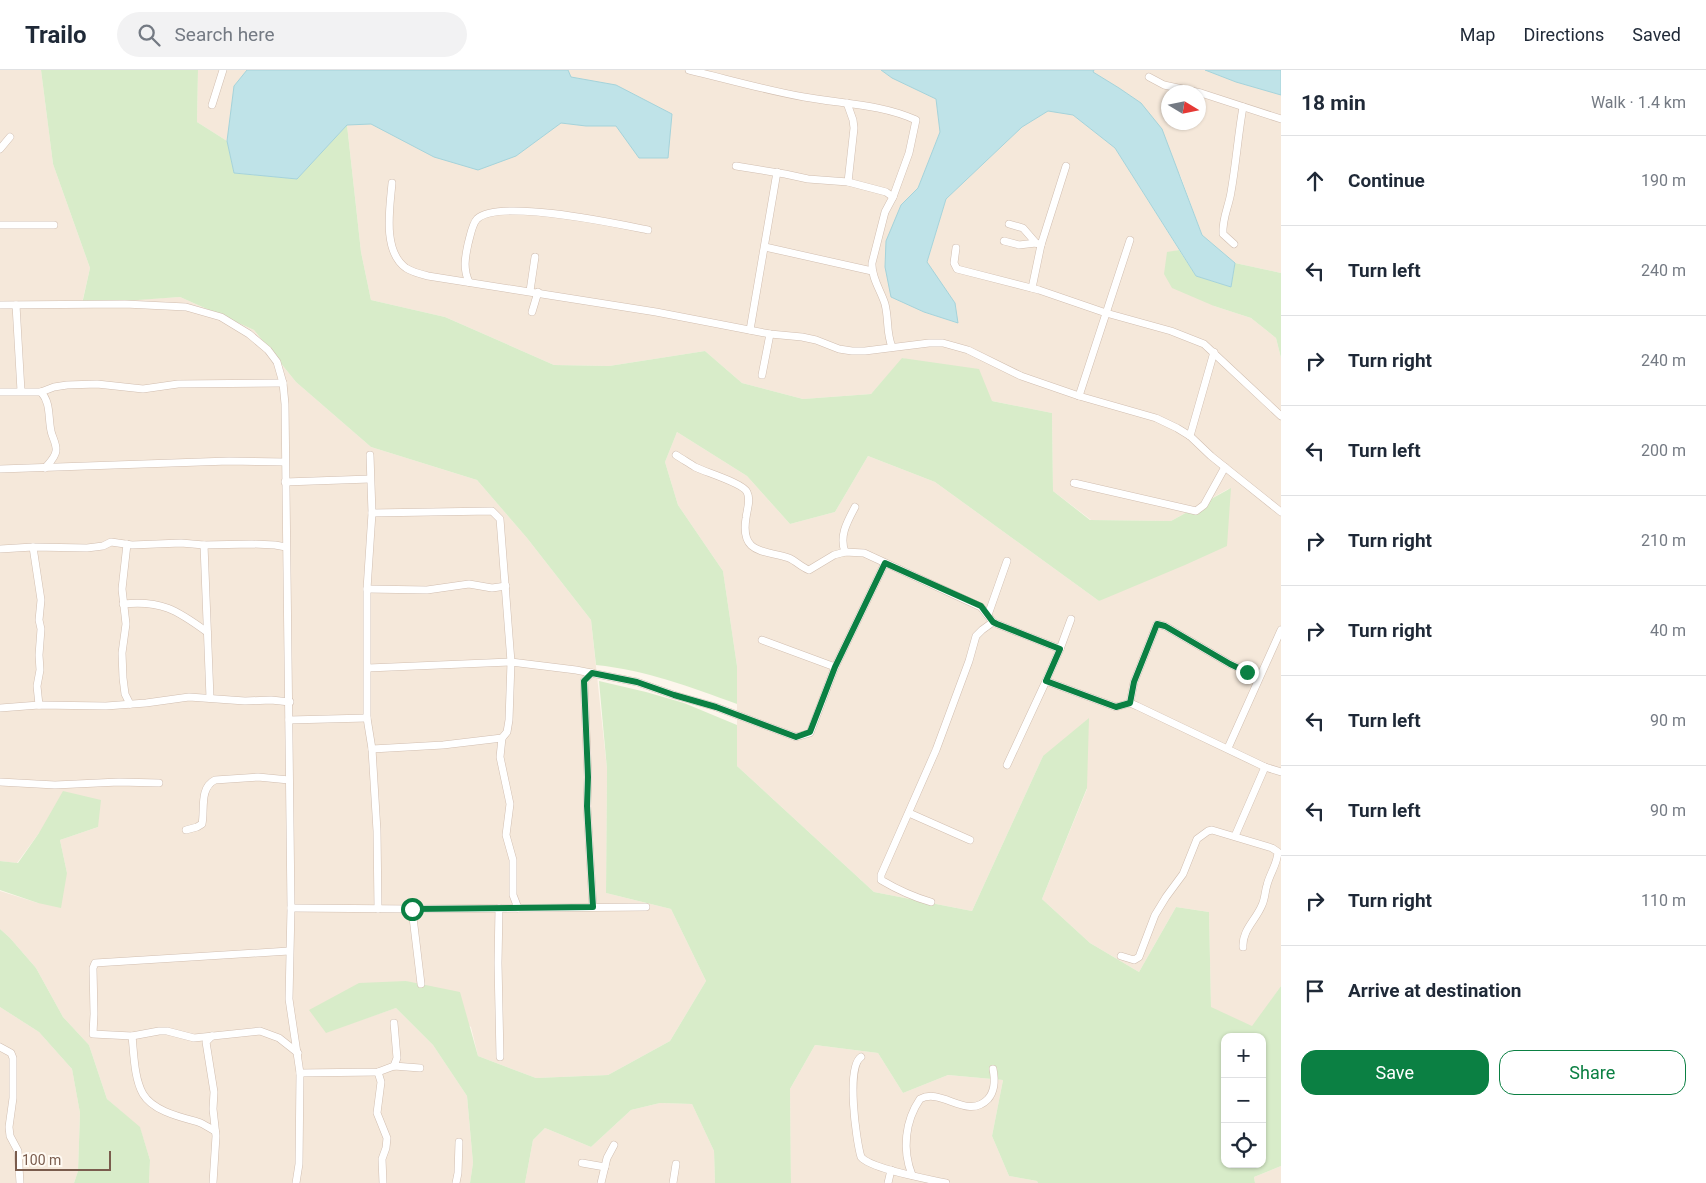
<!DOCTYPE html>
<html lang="en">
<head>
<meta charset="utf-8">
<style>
  :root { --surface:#fff; --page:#f2f2f3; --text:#1f2937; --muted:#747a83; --line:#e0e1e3; --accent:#0b8043 }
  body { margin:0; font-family:Roboto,sans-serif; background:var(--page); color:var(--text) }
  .controls { position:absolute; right:15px; bottom:15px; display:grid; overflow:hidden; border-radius:10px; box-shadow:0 1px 4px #0004 }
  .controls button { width:45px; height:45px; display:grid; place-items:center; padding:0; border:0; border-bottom:1px solid var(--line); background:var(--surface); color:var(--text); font:25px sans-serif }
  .compass { position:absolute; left:1161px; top:15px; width:45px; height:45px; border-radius:50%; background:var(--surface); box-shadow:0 1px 4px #0004; rotate:100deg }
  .scale { position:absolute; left:15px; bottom:12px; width:96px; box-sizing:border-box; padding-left:5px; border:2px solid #7a5c4d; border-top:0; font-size:14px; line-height:18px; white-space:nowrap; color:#7a5c4d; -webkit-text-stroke:4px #fffaf3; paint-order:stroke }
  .stop { position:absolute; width:15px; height:15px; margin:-11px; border:4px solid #0b8043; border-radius:50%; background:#fff }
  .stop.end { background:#0b8043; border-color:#fff; box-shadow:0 1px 5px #0008 }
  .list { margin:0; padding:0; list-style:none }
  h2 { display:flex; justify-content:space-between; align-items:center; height:65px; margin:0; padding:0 20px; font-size:21px }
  h2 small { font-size:16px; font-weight:400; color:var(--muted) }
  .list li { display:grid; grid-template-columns:32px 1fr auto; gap:15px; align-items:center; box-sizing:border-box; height:90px; padding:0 20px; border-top:1px solid var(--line) }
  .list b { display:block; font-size:19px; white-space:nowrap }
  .list em { font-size:16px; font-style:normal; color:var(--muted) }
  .actions { display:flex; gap:10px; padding:15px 20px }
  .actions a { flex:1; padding:11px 0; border:1px solid var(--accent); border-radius:15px; text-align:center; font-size:18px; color:var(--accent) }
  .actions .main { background:var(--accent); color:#fff }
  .icon { flex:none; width:28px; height:28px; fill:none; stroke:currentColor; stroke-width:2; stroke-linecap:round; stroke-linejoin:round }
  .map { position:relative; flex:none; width:1281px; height:1113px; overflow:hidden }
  header { display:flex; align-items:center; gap:30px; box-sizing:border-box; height:70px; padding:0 25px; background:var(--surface); border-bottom:1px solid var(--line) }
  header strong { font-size:24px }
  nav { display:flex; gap:28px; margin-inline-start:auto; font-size:18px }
  .search { width:350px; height:45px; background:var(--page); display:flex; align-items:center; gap:12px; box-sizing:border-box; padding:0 18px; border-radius:28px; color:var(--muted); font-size:19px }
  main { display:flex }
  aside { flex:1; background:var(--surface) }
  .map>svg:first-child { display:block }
</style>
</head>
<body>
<header>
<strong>Trailo</strong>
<div class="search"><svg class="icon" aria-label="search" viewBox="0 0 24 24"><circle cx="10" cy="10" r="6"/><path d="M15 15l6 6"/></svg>Search here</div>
<nav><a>Map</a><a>Directions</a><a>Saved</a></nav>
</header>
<main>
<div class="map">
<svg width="1281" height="1113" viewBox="0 0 1281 1113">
  <rect width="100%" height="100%" fill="#fdf6ec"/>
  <g fill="#f5e8da" fill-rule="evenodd">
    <path d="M0 0H41L53 94 90 198 82 233 180 227 254 260 296 312 371 377 477 410 527 468 591 550 607 699 606 823 671 839 706 911 670 971 608 1005 536 1008 478 986 471 957 406 911 326 962 396 938 433 975 467 1026 473 1093 470 1113H149L150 1090 140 1058 107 1029 89 975 63 947 36 898 10 868 0 859V821L38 833 67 803 60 770 98 757 39 763 17 793 0 791Z"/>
    <path d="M198 0H247L234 16 227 71 197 52Z"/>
    <path d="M568 0H881L892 8 936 29 940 62 918 118 901 135 891 227 924 242 957 253 955 233 927 193 946 129 1022 57 1048 41 1073 45 1115 78 1179 180 1167 183 1214 236 1251 248 1276 268 1281 288V916L1253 957 1211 938 1209 842 1176 837 1139 902 1090 873 1042 829 1087 719 1043 686 972 841 874 822 737 696V596L723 501 678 435 665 392 677 362 747 406 790 454 835 442 868 386 935 412 1099 531 1230 418 1171 451 1091 450 1053 421 1052 343 992 331 903 288 871 324 803 329 742 313 705 281 609 296 554 295 445 247 371 230 361 182 347 55 371 54 434 87 516 86 561 53 586 56H616L639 87H668L672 44 616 15 570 7Z"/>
    <path d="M1094 0H1205L1236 12 1281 25V203L1235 193 1202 165 1181 107 1141 33 1119 18 1093 2ZM1168 22H1198V52H1168Z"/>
    <path d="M0 937 39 962 72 999 80 1043 78 1101 74 1113H0Z"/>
    <path d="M815 975 878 983 903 1023 948 1005 1003 1010 992 1066 1009 1106 1037 1111 1038 1113H791L790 1019Z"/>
    <path d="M660 1033 692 1034 714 1081 715 1113H525L533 1070 545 1058 591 1077 631 1040Z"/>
    <path d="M1281 1096V1113H1255L1254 1107Z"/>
  </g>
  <g fill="#d8ecc9" fill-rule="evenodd">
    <path d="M41 0H198L197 52 227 71 234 103 297 109 347 55 361 182 371 230 445 247 554 295 609 296 705 281 742 313 803 329 871 324 902 288 979 299 992 331 1052 343 1053 421 1090 450 1171 451 1231 418 1227 476 1185 495 1099 531 935 412 868 386 835 442 790 454 747 406 677 362 665 392 678 435 723 501 737 596V634C691 617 645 600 596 595L591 550 527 468 477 410 371 377 296 312 254 260 180 227 82 234 90 198 53 94Z"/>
    <path d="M1179 180 1196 206 1231 217 1235 193 1281 203V288L1276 268 1251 248 1214 236 1172 218 1164 204 1167 182Z"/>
    <path d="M599 611 646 622 684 633 737 655V696L874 822 972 841 1043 686 1089 648 1087 718 1042 829 1090 873 1139 902 1176 837 1209 842 1211 937 1252 956 1281 916V1096L1254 1107 1255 1113H1038L1037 1111 1009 1106 992 1066 1003 1010 948 1005 903 1023 878 983 815 975 790 1019 791 1113H715L714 1081 692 1034 660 1033 631 1040 591 1077 545 1058 533 1070 525 1113H470L473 1093 467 1026 433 975 396 938 326 963 309 940 359 913 406 911 460 922 478 986 536 1008 608 1005 670 971 706 911 671 839 606 823 607 699ZM1225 967H1262V1094H1225Z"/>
    <path d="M63 721 101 730 98 757 60 770 67 803 61 838 38 833 0 820V791L18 793 39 763Z"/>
    <path d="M0 859 10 868 36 898 63 947 89 975 107 1029 140 1057 150 1090 149 1113H74L78 1101 80 1043 72 999 39 962 0 937Z"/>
  </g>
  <g fill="#bfe3e8" stroke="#a5d3da">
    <path d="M247 0H568L571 7 616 15 672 44 668 88H639L616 56H586L561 53 516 86 478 100 434 87 371 54 347 55 297 109 234 103 227 71 234 16Z"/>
    <path d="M881 0H1094L1093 2 1119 18 1141 33 1162 59 1202 165 1235 193 1231 217 1196 206 1115 78 1073 45 1048 41 1022 57 946 129 927 192 955 233 958 253 924 242 891 227 885 197 886 171 901 135 918 118 940 62 936 29 892 8Z"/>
    <path d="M1205 0H1281V25L1236 12Z"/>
  </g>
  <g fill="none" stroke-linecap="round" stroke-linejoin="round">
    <defs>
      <g id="street">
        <path d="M689 0C727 9 765 20 804 27 842 34 881 34 916 50L909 83 893 127 885 142 872 193C871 207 881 221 885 234 889 250 886 262 892 277"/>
        <path d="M1149 7 1164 15 1201 23 1281 49"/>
        <path d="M847 33 853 50 854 58 848 112"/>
        <path d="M212 35 223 0"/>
        <path d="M0 79 10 67"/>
        <path d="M736 96 785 104 808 109 848 112 886 122 893 127"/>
        <path d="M392 113C390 137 382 181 406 198 412 202 420 204 428 206L656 242 770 264 802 267 816 270 839 279 852 281H865L929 273H943L968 280 1021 306 1079 326 1156 348 1177 358 1190 366 1211 386 1281 442"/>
        <path d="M1009 154 1023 158 1036 173"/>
        <path d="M0 155H54"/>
        <path d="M1004 171 1019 175 1036 173 1041 175"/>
        <path d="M1234 174 1223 164C1222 148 1229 136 1231 122 1236 94 1238 65 1243 37"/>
        <path d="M765 177 872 201"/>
        <path d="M956 178 954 193 957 199 1039 220 1106 243 1171 261 1204 274 1281 346"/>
        <path d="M469 212C463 199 465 188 468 174 470 167 472 154 477 149 499 128 618 154 648 160"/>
        <path d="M1032 218 1041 175 1066 96"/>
        <path d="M530 221 535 187"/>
        <path d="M0 235 125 234 186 237 221 247 249 264 268 280 277 292 283 313 285 334 291 838 289 929 300 1003 299 1094 296 1113"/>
        <path d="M16 235 21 321"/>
        <path d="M532 242 538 222"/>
        <path d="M750 260 777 102"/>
        <path d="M762 305 770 264"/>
        <path d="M0 322H41L54 317 67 315 97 314 143 319 178 314 283 313"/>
        <path d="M41 322C51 333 48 347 51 361 52 367 57 374 56 381 55 388 49 393 45 398"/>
        <path d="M1079 326 1130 170"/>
        <path d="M1190 366 1214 282"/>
        <path d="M370 385 372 443 367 519V648L372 679 377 761 378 839"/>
        <path d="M676 385C682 389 689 393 695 397 705 402 743 413 747 422 751 430 747 439 746 448 740 485 765 480 789 488 796 491 801 497 809 500L834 485 845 482 864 483 981 537 993 552 997 554 1060 579"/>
        <path d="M0 399 229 391 285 392"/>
        <path d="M285 412 370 409"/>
        <path d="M1074 413 1196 441 1204 435 1225 397"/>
        <path d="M127 474 122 519 126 554 122 583 123 608 125 624 130 634"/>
        <path d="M204 475 210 628"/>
        <path d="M33 477 41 530 39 550 41 559 39 585 40 600 37 616 39 635"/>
        <path d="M0 479 33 477 87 478 103 476 111 472 132 475 181 473 204 475 252 474 275 475 286 477"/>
        <path d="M845 482C839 466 847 452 855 437"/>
        <path d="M367 519 427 520 469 514 492 518 506 516"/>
        <path d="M123 534C161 530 177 540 207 562"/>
        <path d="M988 545 1007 491"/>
        <path d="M1071 549 1060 579 1046 611 1116 637 1130 633 1137 636 1265 697 1281 702"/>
        <path d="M762 570 835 597"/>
        <path d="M368 598 511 592 576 600 637 612 674 625 716 637 796 667 810 663 835 597 885 493"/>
        <path d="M592 603 584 611 588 707 587 736 593 837"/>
        <path d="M1130 633 1134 612 1157 554 1165 556 1230 594 1259 607"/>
        <path d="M0 638 39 635 106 636 146 633 189 627 245 631 271 630 290 632"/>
        <path d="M289 650 367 648"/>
        <path d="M502 668 500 687 510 734 506 765 513 790V825L518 838"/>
        <path d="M1228 678 1281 560"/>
        <path d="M372 679 443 675 502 668 507 662 509 650 511 592 500 449 492 441 372 443"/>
        <path d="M1007 695 1046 611"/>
        <path d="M0 712 55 715 119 712 159 713"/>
        <path d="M909 743 970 770"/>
        <path d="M186 760 197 757 202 754C205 740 199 718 215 710L258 707 289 710"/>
        <path d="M1235 766 1265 697"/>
        <path d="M931 832C913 827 898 820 881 810V805L936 680 969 591 976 566 982 560 993 552"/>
        <path d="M291 838 412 839 646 837"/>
        <path d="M499 838 498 893 500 987"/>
        <path d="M412 839 421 914"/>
        <path d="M289 881 95 893 93 898 94 944 93 964 132 966 159 961H167L194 968 260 961 279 968 298 983"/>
        <path d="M1121 886 1134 890 1139 887 1155 845 1166 827 1183 804 1197 769 1208 761 1212 760 1272 778 1278 782C1277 795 1270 803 1267 815 1265 821 1265 829 1262 835 1256 850 1242 860 1243 877"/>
        <path d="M132 966C134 984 134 1008 143 1024 153 1041 180 1047 198 1052 204 1054 209 1058 215 1061"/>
        <path d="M212 966 206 972 214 1022 213 1039 216 1066 213 1113"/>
        <path d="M0 977 11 983 13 988V1028L9 1057 10 1066 18 1081 20 1113"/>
        <path d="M861 987C846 997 856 1070 861 1087 871 1099 928 1109 946 1113"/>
        <path d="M394 996 397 988 394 953"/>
        <path d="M378 1002 381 1012 377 1043 387 1068 386 1078 382 1089 383 1113"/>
        <path d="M300 1003 378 1002 394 996 420 998"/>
        <path d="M582 1093 605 1097"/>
        <path d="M912 1105C902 1080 905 1051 920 1029 942 1017 967 1051 988 1029 995 1021 995 1009 993 999"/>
        <path d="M456 1113 458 1103 459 1072"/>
        <path d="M601 1113 607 1088 614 1075"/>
        <path d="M673 1113 676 1094"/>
        <path d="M888 1113 891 1100"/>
      </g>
    </defs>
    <use href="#street" stroke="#d1beb0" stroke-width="8"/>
    <use href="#street" stroke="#fff" stroke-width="7"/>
  </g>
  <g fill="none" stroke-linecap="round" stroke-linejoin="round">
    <path stroke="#0b8043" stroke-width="6" d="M412 839 593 837 587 736 588 707 584 611 592 603 637 612 674 625 716 637 796 667 810 662 835 597 885 493 981 536 993 552 997 554 1060 579 1046 611 1116 637 1130 633 1134 612 1157 554 1165 556 1230 594 1247 602"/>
  </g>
</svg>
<div class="controls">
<button>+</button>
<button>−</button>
<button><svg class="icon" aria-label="locate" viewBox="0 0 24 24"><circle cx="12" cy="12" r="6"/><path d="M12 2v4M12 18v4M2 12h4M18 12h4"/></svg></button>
</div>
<svg class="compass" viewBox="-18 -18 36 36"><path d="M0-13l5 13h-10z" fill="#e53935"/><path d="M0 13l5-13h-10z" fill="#747a83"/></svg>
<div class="scale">100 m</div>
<div class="stop" style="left:412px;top:839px"></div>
<div class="stop end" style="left:1247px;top:602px"></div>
</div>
<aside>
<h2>18 min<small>Walk · 1.4 km</small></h2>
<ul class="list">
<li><svg class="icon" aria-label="ahead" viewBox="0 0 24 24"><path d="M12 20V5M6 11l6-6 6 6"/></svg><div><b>Continue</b></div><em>190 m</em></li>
<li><svg class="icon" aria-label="left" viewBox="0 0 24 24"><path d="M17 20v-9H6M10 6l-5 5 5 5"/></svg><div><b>Turn left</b></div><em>240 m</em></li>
<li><svg class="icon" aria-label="right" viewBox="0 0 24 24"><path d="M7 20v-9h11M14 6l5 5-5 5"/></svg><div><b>Turn right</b></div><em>240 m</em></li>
<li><svg class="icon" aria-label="left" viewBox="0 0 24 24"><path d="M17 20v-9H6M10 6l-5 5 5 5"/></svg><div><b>Turn left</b></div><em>200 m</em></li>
<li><svg class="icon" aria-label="right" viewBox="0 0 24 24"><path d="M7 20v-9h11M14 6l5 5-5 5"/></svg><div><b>Turn right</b></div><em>210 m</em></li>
<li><svg class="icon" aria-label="right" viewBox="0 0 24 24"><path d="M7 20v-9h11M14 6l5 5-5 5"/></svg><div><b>Turn right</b></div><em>40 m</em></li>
<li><svg class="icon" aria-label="left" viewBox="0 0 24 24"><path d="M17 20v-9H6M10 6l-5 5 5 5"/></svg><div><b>Turn left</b></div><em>90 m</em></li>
<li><svg class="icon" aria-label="left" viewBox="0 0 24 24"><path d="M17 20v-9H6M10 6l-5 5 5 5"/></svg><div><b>Turn left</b></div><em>90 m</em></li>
<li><svg class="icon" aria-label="right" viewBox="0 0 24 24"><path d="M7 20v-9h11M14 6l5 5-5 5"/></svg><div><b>Turn right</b></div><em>110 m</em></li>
<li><svg class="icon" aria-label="arrive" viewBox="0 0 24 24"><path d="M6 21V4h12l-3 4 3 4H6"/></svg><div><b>Arrive at destination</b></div></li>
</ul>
<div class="actions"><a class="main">Save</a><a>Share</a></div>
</aside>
</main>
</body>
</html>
